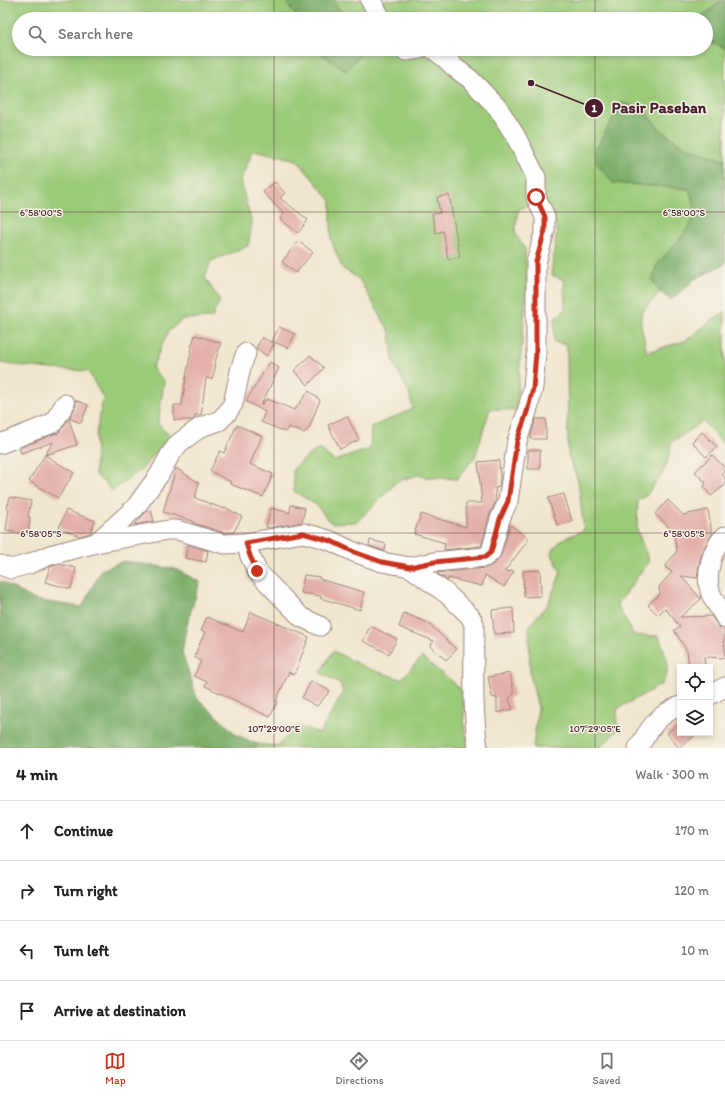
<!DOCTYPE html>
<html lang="en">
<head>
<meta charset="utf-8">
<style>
  :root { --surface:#fff; --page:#f2f2f2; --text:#202124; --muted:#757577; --line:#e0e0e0; --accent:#c8321e }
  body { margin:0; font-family:Itim,sans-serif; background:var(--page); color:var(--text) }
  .controls { position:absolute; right:12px; bottom:12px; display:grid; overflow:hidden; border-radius:0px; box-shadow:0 2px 6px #0003 }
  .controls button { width:36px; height:36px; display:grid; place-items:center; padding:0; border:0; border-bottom:1px solid var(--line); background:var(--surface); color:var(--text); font:20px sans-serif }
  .stop { position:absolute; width:12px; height:12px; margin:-9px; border:3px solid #c8321e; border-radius:50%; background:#fff }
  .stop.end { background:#c8321e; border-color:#fff; box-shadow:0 1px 4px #0008 }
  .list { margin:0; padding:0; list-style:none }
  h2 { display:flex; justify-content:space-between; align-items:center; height:52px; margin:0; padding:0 16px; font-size:17px }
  h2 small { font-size:13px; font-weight:400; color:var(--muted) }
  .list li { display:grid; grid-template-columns:26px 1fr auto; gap:12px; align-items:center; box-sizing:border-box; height:60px; padding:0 16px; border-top:1px solid var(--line) }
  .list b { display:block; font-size:15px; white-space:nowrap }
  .list em { font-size:13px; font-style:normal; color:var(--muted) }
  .icon { flex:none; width:22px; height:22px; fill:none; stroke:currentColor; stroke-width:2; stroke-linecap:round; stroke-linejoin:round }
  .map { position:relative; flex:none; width:725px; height:748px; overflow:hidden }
  .search { position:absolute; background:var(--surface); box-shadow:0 2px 6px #0003; left:12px; right:12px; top:12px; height:44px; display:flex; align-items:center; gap:10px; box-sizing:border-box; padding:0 14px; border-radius:22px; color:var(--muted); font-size:15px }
  .sheet { height:292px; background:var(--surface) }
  nav { display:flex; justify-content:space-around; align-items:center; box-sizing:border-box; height:56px; border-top:1px solid var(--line); background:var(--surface); font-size:11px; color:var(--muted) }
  nav a { display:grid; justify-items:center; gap:2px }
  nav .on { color:var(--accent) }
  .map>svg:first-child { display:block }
</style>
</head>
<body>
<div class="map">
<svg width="725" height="748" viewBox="0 0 725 748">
  <rect width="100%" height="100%" fill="#f7f3e8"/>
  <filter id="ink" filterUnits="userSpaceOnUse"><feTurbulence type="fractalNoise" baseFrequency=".025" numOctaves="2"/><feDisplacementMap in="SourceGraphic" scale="8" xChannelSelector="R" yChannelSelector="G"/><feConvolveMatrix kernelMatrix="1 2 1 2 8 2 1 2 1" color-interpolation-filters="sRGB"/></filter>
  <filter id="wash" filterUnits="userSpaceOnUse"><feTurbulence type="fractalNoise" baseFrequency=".012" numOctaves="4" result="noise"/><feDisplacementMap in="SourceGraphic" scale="16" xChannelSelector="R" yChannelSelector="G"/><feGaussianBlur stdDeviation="0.9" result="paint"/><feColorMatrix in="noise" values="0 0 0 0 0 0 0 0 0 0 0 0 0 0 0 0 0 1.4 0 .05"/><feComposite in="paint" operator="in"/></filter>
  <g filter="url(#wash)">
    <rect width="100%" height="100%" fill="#f0e6cd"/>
    <g fill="#9bca79" stroke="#727452">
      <path d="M0 0H285L298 19H19V49H319L324 56 363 51 362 49H706V27L710 41 725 48V160L685 147 662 131 643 110 613 183 689 189 697 214 653 281 660 292 641 313V325L647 352 685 341 713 319 725 312V446L703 421 671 443 668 461 662 474 645 497 638 500 637 530 649 561 617 605 634 635 659 636 667 660V673L664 680 661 685 617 709V731L600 748H533L538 708 530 674 529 626 548 604 561 572 551 553 561 540 584 530 578 481 568 455 567 345 554 342 555 318 565 310 564 280 551 275 557 231 551 207 530 205 518 210 515 233 525 249 527 285 516 410 490 409 475 457 457 479 424 477 418 475 395 482 392 487 357 522 331 523 316 505 294 491 293 469 305 458 319 448 334 461 370 449 371 427 413 409 409 393 393 361 390 332 359 279 342 268 331 240V201L297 160 254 150 240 180 252 224 248 246 211 261 205 278 220 300 212 318 183 319 168 332 152 368 164 381 158 424 170 436 142 469 112 491 95 474 96 434 103 398 88 371 50 369 0 363Z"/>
      <path d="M334 0H722L703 16V19H346L336 5Z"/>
      <path d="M333 651 369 669 401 679 422 657 464 692V727L469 748H255L257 744 277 746 298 726 320 733 343 693 340 683 320 673Z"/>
    </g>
    <g fill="#7cae69" stroke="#63664a">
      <path d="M285 0H334L336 5 346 19H298Z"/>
      <path d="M722 0H725V48L710 41 706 27V19H703V17Z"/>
      <path d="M319 49H362L363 51 346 71 324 56Z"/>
      <path d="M622 102 643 110 662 131 685 147 725 160V264L695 279 671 300 660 292 653 281 656 266 683 235 697 214 689 189 613 183 597 163 595 150Z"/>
      <path d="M124 561 175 569 200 582 188 620 182 652 197 698 237 735 257 744 255 748H0V581L35 600 82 607 101 570Z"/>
    </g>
    <g id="blocks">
      <g fill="#e3afa9">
        <path d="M275 182 285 193 280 198 308 220 298 233 280 219 284 214 263 192Z"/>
        <path d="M449 195 460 257 448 259 443 231 436 233 432 214 440 213 437 197Z"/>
        <path d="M298 241 313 252 296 273 282 262Z"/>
        <path d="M279 327 295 334 288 348 272 341Z"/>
        <path d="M195 335 221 343 214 365H216L212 379 206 378 201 415H195V418L192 420H174V405H182L186 377 191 352 190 351Z"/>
        <path d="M262 337 274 344 267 356 256 348Z"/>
        <path d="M310 355 324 368 308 385 294 371Z"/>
        <path d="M270 362 279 368 261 405 267 399 294 410 309 391 320 400 309 428 304 433 288 427 286 432 261 422 265 412 246 401Z"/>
        <path d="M75 400 88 405 81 423 69 418 74 410 76 405Z"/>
        <path d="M347 416 359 440 340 449 328 425Z"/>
        <path d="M69 419 77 445 45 455 53 442 21 453 19 448 57 433V435Z"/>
        <path d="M536 419H546V439H531V434Z"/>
        <path d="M237 425 262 436 250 464 273 474 263 497 230 484 231 482 210 471 220 451 224 453Z"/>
        <path d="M702 432 717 447 706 457 692 442Z"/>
        <rect x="528" y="450" width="12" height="19"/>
        <path d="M45 455 74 473 58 498 29 481Z"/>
        <path d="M712 455 725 468 722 475 725 478V485L711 496 704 487 706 483 695 472Z"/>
        <path d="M499 460 500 478 499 487 495 488 496 501 489 516 481 546 444 550 445 543 414 534 421 514 466 527V503H482L478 462Z"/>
        <path d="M176 468 199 483 195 498 224 509 225 507 242 517 233 533H225L193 523V521L163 512Z"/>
        <path d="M564 494 572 521 557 525 548 498Z"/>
        <path d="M10 497 31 501 28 517H30L28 534 6 531 9 509H7Z"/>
        <path d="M668 500 683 515 708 510 712 534 707 542 700 558 697 578 681 576 701 599 680 617 711 616 719 627 724 629 725 658 704 657 705 667H689L687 651 674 630 680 627 665 608 658 615 648 605 660 594 659 587 672 572 665 567 677 551 673 531 655 514Z"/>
        <path d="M291 505 305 508 302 522 269 528 266 527 271 508 290 513Z"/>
        <path d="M66 510 95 521 90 533 80 536 59 528Z"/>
        <path d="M151 510 154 521 134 525 146 512Z"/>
        <path d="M510 525 529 539 504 572 514 571 504 587 485 575 482 586 448 578V581L437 573 486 568 492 565 498 560 501 555Z"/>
        <path d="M370 540 386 544 385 551 369 546Z"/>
        <path d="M188 545 208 551 206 562 185 558Z"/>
        <path d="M59 564 76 568 71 589 45 582 50 567Z"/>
        <path d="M540 570 541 596 524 597 523 571Z"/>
        <path d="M304 575 320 577 319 579 364 592 360 610 320 598 321 596 301 593Z"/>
        <path d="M513 608 514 633 494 634 492 610Z"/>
        <path d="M251 612 309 637 294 675 289 672 276 701H278L270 717 205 686 207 682 194 676 201 661 194 657 205 632 201 631 207 617 243 632Z"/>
        <path d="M404 613 428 623 456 649V650L446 660 430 646 434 641 399 627Z"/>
        <path d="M370 626 397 639 389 654 363 641Z"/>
        <path d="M510 673 514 694 509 699 513 709 497 713V698L492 697 488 677Z"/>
        <path d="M311 681 330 691 317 706 302 698Z"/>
        <path d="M680 723V733H698L679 748 667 733Z"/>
      </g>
    </g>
  </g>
  <g filter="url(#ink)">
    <use href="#blocks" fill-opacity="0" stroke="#9d827c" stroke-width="1"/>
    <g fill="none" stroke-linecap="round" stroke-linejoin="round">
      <defs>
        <g id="minor">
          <path d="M370 0 382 19"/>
          <path d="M404 49 406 51 419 49"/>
          <path d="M0 444 53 423 65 404"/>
          <path d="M725 536C712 547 705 574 710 591 713 601 720 608 725 618"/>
          <path d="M97 542 135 508 159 475 170 455 179 443 201 427 219 421 227 413 233 404 241 367 246 353"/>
          <path d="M246 543 250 556 257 571 267 582 301 617 320 626"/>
          <path d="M0 565 11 569 29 564 50 555 96 543 168 530H177L224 544 246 543 303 533 319 537 331 541 354 552 382 562 410 567 447 594 470 616 474 624C474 665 472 707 478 748"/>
          <path d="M410 567 434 562 485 557 491 552 500 519 508 501 517 441 527 412 533 388 536 353V263L545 230V217L536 197V177L516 137 498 108 470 79 454 67 446 59 433 49"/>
          <path d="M710 695 725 687"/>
          <path d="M638 748C651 727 656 716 680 706"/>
        </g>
      </defs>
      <use href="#minor" stroke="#9d827c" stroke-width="21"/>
      <use href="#minor" stroke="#fff" stroke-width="19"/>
    </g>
  </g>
  <g fill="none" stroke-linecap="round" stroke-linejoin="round" filter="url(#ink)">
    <path stroke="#c8321e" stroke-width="5" d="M257 571 250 556 246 543 303 533 331 541 354 552 382 562 410 567 434 562 485 557 491 552 500 519 508 501 517 441 527 412 533 388 536 353V262L545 230V217L536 197"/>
  </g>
  <path fill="none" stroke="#4a1f2b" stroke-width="1" stroke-opacity="0.45" d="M274 0V19M595 0V19M274 49V748M595 49V748M0 212H725M0 533H725"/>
  <g font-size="10" text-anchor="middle" fill="#4a1f2b" stroke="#f7f3e8" stroke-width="3" stroke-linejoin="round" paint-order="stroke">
    <text x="41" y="216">6°58'00"S</text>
    <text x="684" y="216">6°58'00"S</text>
    <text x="41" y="537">6°58'05"S</text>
    <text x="684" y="537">6°58'05"S</text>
    <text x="274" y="732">107°29'00"E</text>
    <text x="595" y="732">107°29'05"E</text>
  </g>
  <path fill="none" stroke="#4a1f2b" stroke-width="1.5" d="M531 83L594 108"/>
  <g fill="#4a1f2b" stroke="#f7f3e8" stroke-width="1.5">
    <circle cx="531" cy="83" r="4"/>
    <circle cx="594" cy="108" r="10"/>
  </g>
  <g font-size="12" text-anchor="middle" font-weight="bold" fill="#fff">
    <text x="594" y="112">1</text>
  </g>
  <g font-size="16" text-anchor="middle" font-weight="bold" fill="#4a1f2b" stroke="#f7f3e8" stroke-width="3" stroke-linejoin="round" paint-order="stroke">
    <text x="659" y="113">Pasir Paseban</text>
  </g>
</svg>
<div class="controls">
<button><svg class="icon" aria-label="locate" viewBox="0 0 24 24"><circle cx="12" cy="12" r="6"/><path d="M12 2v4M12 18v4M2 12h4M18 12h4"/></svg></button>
<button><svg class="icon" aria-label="layers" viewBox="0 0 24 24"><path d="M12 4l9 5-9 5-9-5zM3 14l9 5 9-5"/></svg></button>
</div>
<div class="stop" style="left:536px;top:197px"></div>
<div class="stop end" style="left:257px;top:571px"></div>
<div class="search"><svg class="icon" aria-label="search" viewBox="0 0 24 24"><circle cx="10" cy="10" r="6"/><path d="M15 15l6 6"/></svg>Search here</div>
</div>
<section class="sheet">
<h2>4 min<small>Walk · 300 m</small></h2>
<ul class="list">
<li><svg class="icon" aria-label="ahead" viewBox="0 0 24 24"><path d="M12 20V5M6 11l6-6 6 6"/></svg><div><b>Continue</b></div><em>170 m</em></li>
<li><svg class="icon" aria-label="right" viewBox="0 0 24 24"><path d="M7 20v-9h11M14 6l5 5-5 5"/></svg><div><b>Turn right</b></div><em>120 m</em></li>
<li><svg class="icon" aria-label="left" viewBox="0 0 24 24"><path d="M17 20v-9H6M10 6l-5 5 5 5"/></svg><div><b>Turn left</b></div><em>10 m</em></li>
<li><svg class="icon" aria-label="arrive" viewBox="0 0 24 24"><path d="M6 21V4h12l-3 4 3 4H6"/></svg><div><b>Arrive at destination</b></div></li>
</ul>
</section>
<nav>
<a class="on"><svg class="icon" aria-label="map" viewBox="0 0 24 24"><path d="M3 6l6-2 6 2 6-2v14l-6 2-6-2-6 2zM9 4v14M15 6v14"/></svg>Map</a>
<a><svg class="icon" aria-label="directions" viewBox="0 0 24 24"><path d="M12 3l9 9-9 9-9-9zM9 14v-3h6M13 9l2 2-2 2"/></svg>Directions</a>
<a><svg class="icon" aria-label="saved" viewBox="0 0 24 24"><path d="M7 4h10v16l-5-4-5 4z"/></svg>Saved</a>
</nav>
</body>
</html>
